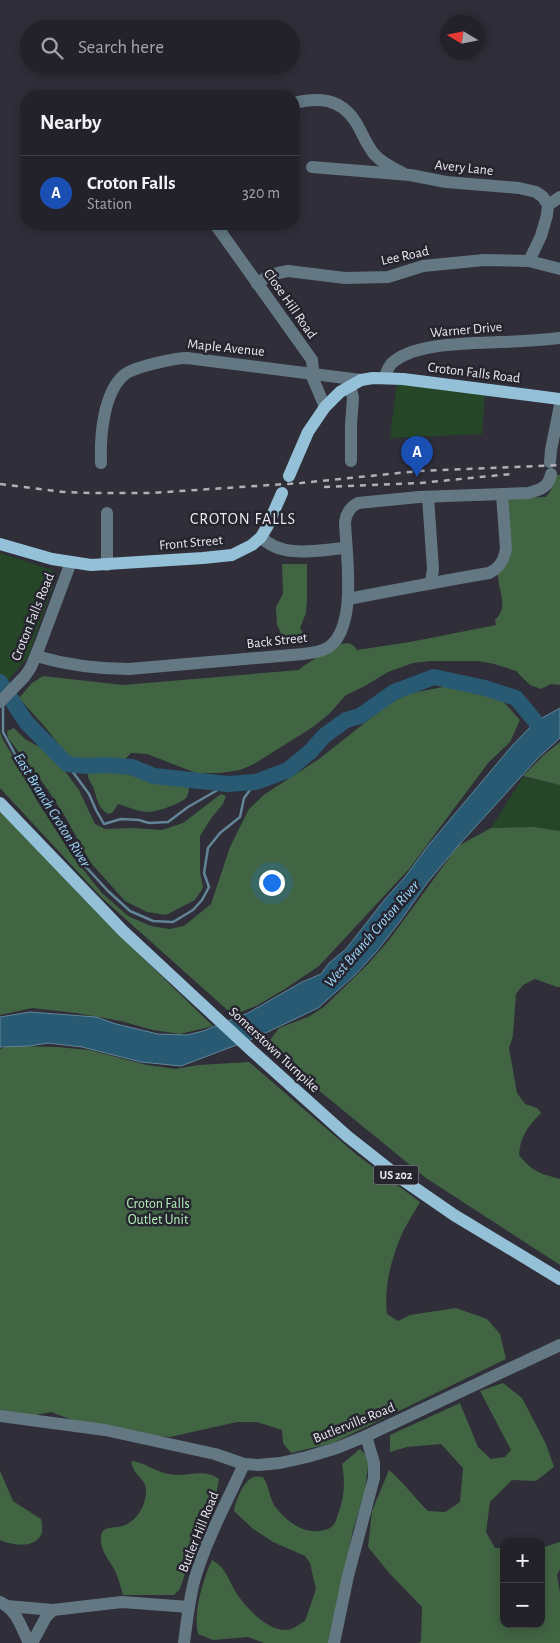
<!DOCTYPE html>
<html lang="en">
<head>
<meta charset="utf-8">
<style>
  :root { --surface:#23222b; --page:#2f2f37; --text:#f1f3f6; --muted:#a3a4a9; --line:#403f47; --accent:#33d4a8 }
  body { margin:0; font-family:"Alegreya Sans",sans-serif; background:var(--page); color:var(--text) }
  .controls { position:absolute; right:15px; bottom:15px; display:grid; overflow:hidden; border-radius:10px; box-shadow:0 2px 12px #0003 }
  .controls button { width:45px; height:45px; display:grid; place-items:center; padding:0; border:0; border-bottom:1px solid var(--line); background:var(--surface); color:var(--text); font:25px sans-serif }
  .compass { position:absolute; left:440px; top:15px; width:45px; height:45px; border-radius:50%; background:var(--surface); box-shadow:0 2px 12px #0003; rotate:280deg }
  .you { position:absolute; left:271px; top:882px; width:18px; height:18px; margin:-12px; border:4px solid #fff; border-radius:50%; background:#1a73e8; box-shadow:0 0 0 8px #1a73e833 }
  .badge { display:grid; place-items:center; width:32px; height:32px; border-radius:50%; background:var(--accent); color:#fff; font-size:16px; font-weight:700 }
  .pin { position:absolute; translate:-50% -41px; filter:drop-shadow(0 1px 2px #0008) }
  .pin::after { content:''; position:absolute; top:26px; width:18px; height:15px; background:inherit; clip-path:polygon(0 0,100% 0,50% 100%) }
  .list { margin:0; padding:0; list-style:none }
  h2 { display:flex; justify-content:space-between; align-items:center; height:65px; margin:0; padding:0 20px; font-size:21px }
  h2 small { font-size:16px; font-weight:400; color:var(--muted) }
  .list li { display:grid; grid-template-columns:32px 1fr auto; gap:15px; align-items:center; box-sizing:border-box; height:75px; padding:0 20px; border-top:1px solid var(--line) }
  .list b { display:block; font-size:19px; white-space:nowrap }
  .list p { margin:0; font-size:16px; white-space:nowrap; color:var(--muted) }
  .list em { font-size:16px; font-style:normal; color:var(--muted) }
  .icon { flex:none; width:28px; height:28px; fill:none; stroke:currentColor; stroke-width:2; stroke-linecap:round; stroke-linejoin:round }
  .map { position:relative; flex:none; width:560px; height:1643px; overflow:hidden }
  .search { position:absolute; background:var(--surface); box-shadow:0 2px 12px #0003; left:20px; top:20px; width:280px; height:55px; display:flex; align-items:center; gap:12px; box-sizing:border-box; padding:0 18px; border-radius:28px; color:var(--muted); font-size:19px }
  .panel { position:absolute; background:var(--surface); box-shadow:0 2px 12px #0003; left:20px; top:90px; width:280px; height:140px; border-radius:20px }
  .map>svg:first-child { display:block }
</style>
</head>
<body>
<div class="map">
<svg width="560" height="1643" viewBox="0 0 560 1643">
  <rect width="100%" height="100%" fill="#2f2e39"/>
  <g fill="#254728">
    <path d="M397 383 485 394 482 434 390 438Z"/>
    <path d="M0 553 52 570 55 581 28 657 6 683 0 673Z"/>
    <path d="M523 777 560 785V831L533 827 491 828Z"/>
  </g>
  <g fill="#416543">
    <path d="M555 475H560V685L551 684 541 689 530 685 516 671 494 664 478 661H430L413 663 388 672 363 687 346 695 329 714 313 727 254 764 240 770 220 773H196L147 754 131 753 122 762 70 759 45 727 19 698 32 683 43 676 123 685 299 670C304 665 310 662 316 658 326 651 348 634 357 650L410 642 496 625 495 620C510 606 497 589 498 572 499 547 505 522 508 498L546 497 551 490Z"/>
    <path d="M282 564H307V600L306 613 300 628 306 636 304 640 287 646 277 625 276 607 283 594Z"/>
    <path d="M448 686 479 691 500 698 520 720 510 742 488 763 409 869 319 966 285 989 256 1006 233 1015 102 898 0 788V732L3 740 17 763 36 799 73 857 102 893 128 916 151 926 169 929 184 926 211 904 230 847 249 809 265 794 319 759 386 706 407 694Z"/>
    <path d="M14 728 25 739 52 754 79 790 95 824 105 829 133 828 162 830 183 823 221 794 226 796 223 804 212 817 200 836V872L203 888 195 900 166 915 147 912 125 901 90 862 66 818 46 787 8 738 7 731Z"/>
    <path d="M560 742V785L523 776 544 755Z"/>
    <path d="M103 771 120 772 155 783 167 782 189 787C189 791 188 795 186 798 182 803 156 812 149 812 139 812 128 807 118 804L113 812 109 814C98 809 97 799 94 789 92 783 87 780 88 773Z"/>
    <path d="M0 809C69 884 140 956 213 1026L180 1034 153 1030 121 1021 76 1013 32 1008 0 1015Z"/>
    <path d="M534 827 560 831V987H557L535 979 523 985 516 994 513 1036 509 1048 517 1093 525 1104 537 1108 541 1113C528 1126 520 1137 519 1155 534 1173 539 1173 560 1179V1265L426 1178 306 1080 270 1040 279 1028 308 1017 324 1007 368 964 389 940 458 846 491 828Z"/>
    <path d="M9 1046 57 1047 89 1050 147 1065 176 1069 198 1065 249 1062 357 1155 420 1202C413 1215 404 1227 399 1241 390 1264 384 1289 387 1314L398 1321 410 1315 456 1308 487 1319 500 1334 506 1359 333 1443 291 1453 283 1443 282 1430 257 1422H237L170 1437 99 1430 51 1412 31 1416 0 1410V1049Z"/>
    <path d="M503 1383 522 1398 546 1444 554 1467 536 1481 512 1480 490 1502 486 1532 495 1548H504V1624H541V1548L560 1542V1569L557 1575 560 1593V1643H419L421 1641 422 1607 390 1574 368 1547 372 1511 389 1470C403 1482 415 1498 428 1511L445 1512 460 1502 463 1468 441 1444 407 1447 390 1452V1435L460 1403 478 1447 491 1459 505 1457 511 1450 480 1391Z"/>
    <path d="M360 1449 369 1458 365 1491 353 1530 330 1643H264L248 1637 213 1640 198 1634C193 1613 203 1579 212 1560 226 1567 229 1582 237 1594 247 1609 271 1635 291 1629 296 1627 301 1623 305 1621L316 1589 310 1563 305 1556 273 1542 252 1528 234 1511C235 1502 244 1479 254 1477 257 1476 260 1477 263 1477 270 1487 269 1500 277 1509 288 1522 302 1533 320 1531 325 1530 331 1529 334 1524 336 1522 337 1517 338 1514 345 1496 345 1482 342 1464Z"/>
    <path d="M131 1461C145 1462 155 1472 169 1474 187 1478 203 1467 219 1479L216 1495 193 1548 180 1589 174 1595H123C121 1588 119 1580 116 1573 112 1563 102 1554 101 1542 99 1523 114 1530 125 1525 138 1520 146 1504 146 1491 147 1481 136 1476 133 1468 132 1466 132 1463 131 1461Z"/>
    <path d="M0 1471 13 1501 41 1519C42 1524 43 1531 41 1535 34 1549 11 1545 0 1540Z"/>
  </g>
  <path fill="#285a73" stroke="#628598" d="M560 708V738L538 758 458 846 427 883 401 920 377 951 355 975 318 1008 255 1038 181 1066 141 1062 82 1047 48 1043 29 1046 0 1047V1017L30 1012 96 1017 116 1024 158 1034 187 1035 203 1031 248 1013 302 982 321 974 329 963 346 949 386 898 405 877 427 847 511 747 535 722Z"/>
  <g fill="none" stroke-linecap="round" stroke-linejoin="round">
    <g stroke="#628598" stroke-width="2.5">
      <path d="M2 685V694"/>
      <path d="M3 704V732L16 756 86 867 108 891 130 911 153 921 173 922 193 910 202 900 209 887 204 873 208 848 220 833 240 817 244 798 256 782"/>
      <path d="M67 764 89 794 96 810 104 824 121 819 139 820 149 823 168 822 188 807 228 784"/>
    </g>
    <path stroke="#285a73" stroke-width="16" d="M0 682 26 722 67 764 86 766 107 765 132 767 154 776 228 784 256 782 288 770 311 751 324 736 346 720 360 716 394 692 434 677 485 688 516 698 544 732 539 737"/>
    <g stroke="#637883" stroke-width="12">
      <path d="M294 103C318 97 340 98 355 121 362 132 366 144 374 154 382 163 393 168 403 173"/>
      <path d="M312 167 410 175 446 182 519 188 536 192 543 197 548 205 547 215 541 236 529 261"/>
      <path d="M548 205 560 197"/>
      <path d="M215 224 312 360 313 370 311 374 325 407"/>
      <path d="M257 284 268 276 278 273 288 271 345 278 388 277 423 266 484 260 529 261 560 269"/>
      <path d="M385 378C386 372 388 368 391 364 413 342 470 344 499 342 519 342 540 340 560 338"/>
      <path d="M350 385 353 398 351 425V461"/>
      <path d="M550 462 551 450 560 405"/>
      <path d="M101 463C100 437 103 393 124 375 133 367 175 358 187 358L361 380"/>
      <path d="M428 497 433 569 431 582"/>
      <path d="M261 537C282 559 318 550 345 548"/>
      <path d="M107 565V513"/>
      <path d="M348 599C395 590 442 581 489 573 500 568 504 560 506 549L502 494"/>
      <path d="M36 656C67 665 97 669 129 669L303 654C312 653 321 652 329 647 358 626 346 554 345 522 346 514 350 507 358 503L419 497 528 493C540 490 549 487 551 474"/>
      <path d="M0 702 25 676 31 667 40 645 71 562"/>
      <path d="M0 1416 105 1430 215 1454 244 1464 258 1465 280 1463 307 1457 337 1448 366 1436 560 1345"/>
      <path d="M0 1602C17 1610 21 1627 29 1643"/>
      <path d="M7 1606 53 1610"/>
      <path d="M32 1643 46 1617 53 1610 122 1602 189 1607"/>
      <path d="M184 1643C187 1621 189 1599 195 1578 207 1538 227 1502 244 1464"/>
      <path d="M334 1643 348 1576 374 1478V1463L366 1436"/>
    </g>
    <g stroke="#94c0d8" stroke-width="12">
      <path d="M289 476 308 432 325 407 340 392 361 380 373 378 403 379 560 399"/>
      <path d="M0 544 52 559 91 565 203 558 232 555 252 545 261 537 267 527 282 493"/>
      <path d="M0 803 123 931 250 1049 347 1136 399 1177 454 1215 560 1279"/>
    </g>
    <g stroke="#b0b0b8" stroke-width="2.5" stroke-dasharray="6 6" stroke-linecap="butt">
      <path d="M0 484 63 492 93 493H151L301 483 419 471 560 465"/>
      <path d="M324 487 420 483 511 474"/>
    </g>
  </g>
  <g text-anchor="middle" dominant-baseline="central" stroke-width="5" stroke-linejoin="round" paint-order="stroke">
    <rect fill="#25242f" stroke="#aeadb5" stroke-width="1" x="373.5" y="1165.5" width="45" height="19" rx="4"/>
    <g font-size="12" font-weight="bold" fill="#e8e8ef">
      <text x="396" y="1175">US 202</text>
    </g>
    <g font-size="14" fill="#e8e8ef" stroke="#25242f">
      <text transform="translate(464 168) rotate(6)">Avery Lane</text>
      <text transform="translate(405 256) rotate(-12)">Lee Road</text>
      <text transform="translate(290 304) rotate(55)">Close Hill Road</text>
      <text transform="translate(466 330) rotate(-5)">Warner Drive</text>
      <text transform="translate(226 348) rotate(6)">Maple Avenue</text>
      <text transform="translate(474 373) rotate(7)">Croton Falls Road</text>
      <text transform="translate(191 543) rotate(-5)">Front Street</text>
      <text transform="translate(33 617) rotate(-68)">Croton Falls Road</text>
      <text transform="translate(277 641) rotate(-6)">Back Street</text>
      <text transform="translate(274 1050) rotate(43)">Somerstown Turnpike</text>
      <text transform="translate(354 1423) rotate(-22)">Butlerville Road</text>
      <text transform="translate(199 1532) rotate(-68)">Butler Hill Road</text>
    </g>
    <g font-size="14" fill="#b4f0b7" stroke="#25242f">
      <text x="158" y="1204">Croton Falls<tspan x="158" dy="16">Outlet Unit</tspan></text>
    </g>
    <g font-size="15" font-style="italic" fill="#9dd9fc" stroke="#25242f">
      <text transform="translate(52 810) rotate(58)">East Branch Croton River</text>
      <text transform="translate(372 934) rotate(-49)">West Branch Croton River</text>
    </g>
    <g font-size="16" letter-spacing="1" fill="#e8e8ef" stroke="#25242f">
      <text x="243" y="519">CROTON FALLS</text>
    </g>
  </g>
</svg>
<div class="controls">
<button>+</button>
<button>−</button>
</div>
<svg class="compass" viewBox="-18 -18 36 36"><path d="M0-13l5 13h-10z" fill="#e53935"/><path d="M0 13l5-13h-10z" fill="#a3a4a9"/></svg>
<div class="you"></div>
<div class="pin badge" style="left:417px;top:477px;background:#1a4fb4">A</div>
<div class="search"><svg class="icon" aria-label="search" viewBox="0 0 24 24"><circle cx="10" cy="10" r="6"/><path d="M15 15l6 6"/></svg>Search here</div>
<section class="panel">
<h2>Nearby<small></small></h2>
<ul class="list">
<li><span class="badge" style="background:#1a4fb4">A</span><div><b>Croton Falls</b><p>Station</p></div><em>320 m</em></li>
</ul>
</section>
</div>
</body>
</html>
